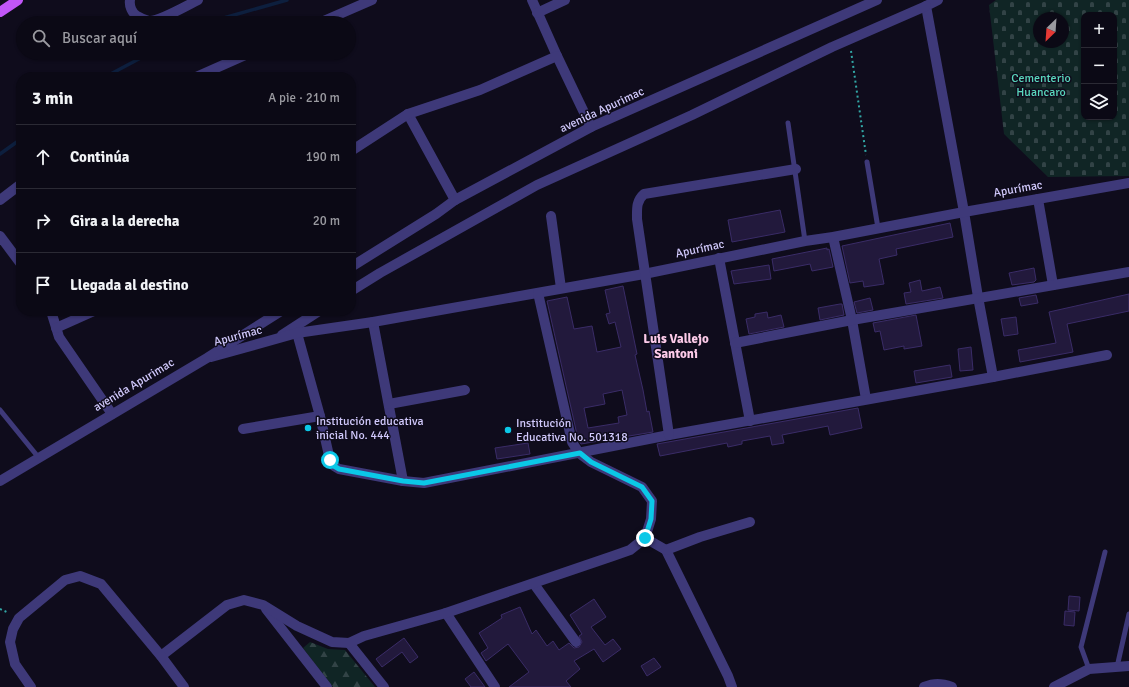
<!DOCTYPE html>
<html lang="es">
<head>
<meta charset="utf-8">
<style>
  :root { --surface:#0b0915; --page:#191722; --text:#f1f3f6; --muted:#9a9aa0; --line:#2b2a34 }
  body { margin:0; font-family:Signika,sans-serif; background:var(--page); color:var(--text) }
  .controls { position:absolute; right:12px; top:12px; display:grid; overflow:hidden; border-radius:8px; box-shadow:0 1px 3px #0004 }
  .controls button { width:36px; height:36px; display:grid; place-items:center; padding:0; border:0; border-bottom:1px solid var(--line); background:var(--surface); color:var(--text); font:20px sans-serif }
  .compass { position:absolute; left:1033px; top:12px; width:36px; height:36px; border-radius:50%; background:var(--surface); box-shadow:0 1px 3px #0004; rotate:205deg }
  .stop { position:absolute; width:12px; height:12px; margin:-9px; border:3px solid #0bc8e7; border-radius:50%; background:#fff }
  .stop.end { background:#0bc8e7; border-color:#fff; box-shadow:0 1px 4px #0008 }
  .list { margin:0; padding:0; list-style:none }
  h2 { display:flex; justify-content:space-between; align-items:center; height:52px; margin:0; padding:0 16px; font-size:17px }
  h2 small { font-size:13px; font-weight:400; color:var(--muted) }
  .list li { display:grid; grid-template-columns:26px 1fr auto; gap:12px; align-items:center; box-sizing:border-box; height:64px; padding:0 16px; border-top:1px solid var(--line) }
  .list b { display:block; font-size:15px; white-space:nowrap }
  .list em { font-size:13px; font-style:normal; color:var(--muted) }
  .icon { flex:none; width:22px; height:22px; fill:none; stroke:currentColor; stroke-width:2; stroke-linecap:round; stroke-linejoin:round }
  .map { position:relative; flex:none; width:1129px; height:687px; overflow:hidden }
  .search { position:absolute; background:var(--surface); box-shadow:0 1px 3px #0004; left:16px; top:16px; width:340px; height:44px; display:flex; align-items:center; gap:10px; box-sizing:border-box; padding:0 14px; border-radius:22px; color:var(--muted); font-size:15px }
  .panel { position:absolute; background:var(--surface); box-shadow:0 1px 3px #0004; left:16px; top:72px; width:340px; height:244px; border-radius:16px }
  .map>svg:first-child { display:block }
</style>
</head>
<body>
<div class="map">
<svg width="1129" height="687" viewBox="0 0 1129 687">
  <defs>
    <pattern id="forest-firs" width="22" height="20" patternUnits="userSpaceOnUse"><rect width="22" height="20" fill="#102525"/><path d="M5 1l3.5 6h-7zM16 11l3.5 6h-7z" fill="#324346"/></pattern>
    <pattern id="cemetery-stones" width="16" height="16" patternUnits="userSpaceOnUse"><rect width="16" height="16" fill="#102525"/><path d="M2 7V4a2 2 0 0 1 4 0v3zM10 15v-3a2 2 0 0 1 4 0v3z" fill="#324346"/></pattern>
  </defs>
  <rect width="100%" height="100%" fill="#0f0c1c"/>
  <path fill="url(#forest-firs)" d="M310 642 328 649 345 650 375 687H333L303 648Z"/>
  <path fill="url(#cemetery-stones)" fill-rule="evenodd" d="M996 0H1129V176L1048 177 1004 134 989 5ZM1084 15H1114V117H1084ZM1039 18H1063V42H1039Z"/>
  <g fill="none" stroke-linecap="round" stroke-linejoin="round">
    <g stroke="#0d1f3e" stroke-width="3.5">
      <path d="M208 23 213 21 287 0"/>
      <path d="M105 77 150 53"/>
      <path d="M0 154 21 139"/>
    </g>
  </g>
  <g fill="#22193c" stroke="#3a2c67" fill-rule="evenodd">
    <path d="M780 210 785 232 732 242 728 220Z"/>
    <path d="M950 223 953 237 896 249 897 255 879 259 884 284 864 287 863 281 850 283 842 246Z"/>
    <path d="M827 248V250L829 249 833 267 812 271 810 264 774 271 772 259Z"/>
    <path d="M769 265 771 279 734 284 731 271Z"/>
    <path d="M1034 268 1036 280 1034 282 1012 285 1009 273Z"/>
    <path d="M920 280 922 291 940 287 943 298 906 304 904 293 911 292 909 283Z"/>
    <path d="M623 286 637 354 635 355 643 390 647 412 649 411 653 432 581 444 578 439 547 301 567 297 574 329 592 326 597 352 621 347 615 322 609 324 606 314 610 313 605 290ZM622 390 627 415 618 417 619 423 588 428 584 408 605 404 603 394Z"/>
    <path d="M1129 294V311L1067 324 1073 352 1020 362 1018 350 1056 343 1049 312Z"/>
    <path d="M1036 295 1038 303 1021 306 1019 298Z"/>
    <path d="M870 298 873 310 857 313 854 302Z"/>
    <path d="M840 304H842L844 315 820 320 818 308Z"/>
    <path d="M767 312 768 318 781 315 784 327 749 334 746 319 755 317V314Z"/>
    <path d="M916 315 922 346 904 349V346L884 350 880 331 875 332 873 323Z"/>
    <path d="M1016 317 1018 334 1004 336 1001 319Z"/>
    <path d="M971 347 973 370 960 371 958 349Z"/>
    <path d="M950 365 952 377 916 383 914 371Z"/>
    <path d="M858 408 862 428 830 435 828 426 782 435 784 443 772 445 770 436 742 441V444L728 447 727 443 660 456 657 444Z"/>
    <path d="M528 443 530 454 497 459 495 448Z"/>
    <path d="M1069 596 1080 597 1079 611 1068 610Z"/>
    <path d="M594 599 606 617 591 627 605 645 613 639 621 649 603 662 594 649 574 661 580 669 566 681 571 687H509L529 672 508 644 486 661 481 653 488 648 479 633 502 618 501 615 520 607 532 634 536 630 547 646 553 641 559 650 569 643 574 648 579 647 582 642 579 636 582 634 570 615Z"/>
    <path d="M1065 611 1075 612 1074 626 1064 625Z"/>
    <path d="M404 638 418 657 410 663 402 652 382 667 376 659Z"/>
    <path d="M654 658 661 667 647 676 641 666Z"/>
    <path d="M474 672 485 687H471L465 679Z"/>
  </g>
  <g fill="none" stroke-linecap="round" stroke-linejoin="round">
    <g stroke="#32a8a6" stroke-width="2" stroke-dasharray="2 3" stroke-linecap="butt">
      <path d="M851 51 866 155"/>
      <path d="M0 609 9 613"/>
    </g>
    <g stroke="#3e3979" stroke-width="5">
      <path d="M788 123 805 241"/>
      <path d="M867 162 878 228"/>
      <path d="M0 410 39 458"/>
      <path d="M1117 667 1129 614"/>
      <path d="M1089 669 1081 647 1105 552"/>
    </g>
    <g stroke="#3e3979" stroke-width="10">
      <path d="M130 0C129 6 132 13 137 16 140 18 145 20 149 21 158 22 188 5 198 0"/>
      <path d="M532 0 557 56"/>
      <path d="M938 0 926 6 964 212 978 297 993 377"/>
      <path d="M537 13 565 0"/>
      <path d="M319 23 372 0"/>
      <path d="M196 77 250 53"/>
      <path d="M408 114 455 200"/>
      <path d="M351 151 408 114 480 90 557 56 591 127"/>
      <path d="M1038 199 1053 285"/>
      <path d="M0 200 21 184"/>
      <path d="M551 216 561 288"/>
      <path d="M0 236 21 264"/>
      <path d="M833 237 852 320 866 399"/>
      <path d="M719 258 750 421"/>
      <path d="M351 291 380 273 537 185 692 115 832 47 926 6"/>
      <path d="M51 311 59 337 112 414"/>
      <path d="M373 322 403 481"/>
      <path d="M56 328 94 311"/>
      <path d="M297 333 320 416 330 460 334 466 339 469 403 481 424 483 669 435 993 377 1107 355"/>
      <path d="M282 335 319 311"/>
      <path d="M735 343 852 320 1129 272"/>
      <path d="M211 357 297 333 373 322 644 274 805 241 833 237 964 212 1129 183"/>
      <path d="M389 404 465 390"/>
      <path d="M243 429 320 416"/>
      <path d="M669 435 637 219C637 209 636 201 644 194L796 169"/>
      <path d="M645 538 666 550 728 676 732 687"/>
      <path d="M666 550 700 537 750 522"/>
      <path d="M534 584 576 642"/>
      <path d="M266 609 327 687"/>
      <path d="M446 613 495 687"/>
      <path d="M349 643 384 687"/>
      <path d="M161 656 227 605 244 600 263 605 297 626 332 642 349 643 364 636 446 613 613 556 630 550 645 538 651 519 652 501 642 487 591 462 579 453 572 442 538 293"/>
      <path d="M31 687 15 664 10 642 13 629 19 618 65 580 80 576 101 584 161 656 184 687"/>
      <path d="M924 687C934 683 941 683 952 687"/>
      <path d="M1054 687 1089 669 1129 666"/>
    </g>
    <g stroke="#3e3979" stroke-width="10">
      <path d="M351 267 436 214 455 200 591 127 877 0"/>
      <path d="M0 481 207 358 281 311"/>
    </g>
    <path stroke="#c156f7" stroke-width="10" d="M0 12 18 0"/>
  </g>
  <g fill="none" stroke-linecap="round" stroke-linejoin="round">
    <path stroke="#0bc8e7" stroke-width="5" d="M330 460 334 466 339 469 403 481 424 483 580 453 591 462 642 487 652 501 651 519 645 538"/>
  </g>
  <g fill="#0bc8e7" stroke="#0f0c1c" stroke-width="1.5">
    <circle cx="308" cy="428" r="4"/>
    <circle cx="508" cy="430" r="4"/>
  </g>
  <g text-anchor="middle" dominant-baseline="central" stroke-width="3" stroke-linejoin="round" paint-order="stroke">
    <g font-size="12" fill="#5ad8be" stroke="#0f0c1c">
      <text x="1041" y="78">Cementerio<tspan x="1041" dy="14">Huancaro</tspan></text>
    </g>
    <g font-size="12" fill="#d1c9fc" stroke="#0f0c1c">
      <text transform="translate(602 110) rotate(-25)">avenida Apurimac</text>
      <text transform="translate(1018 189) rotate(-10)">Apurímac</text>
      <text transform="translate(700 249) rotate(-12)">Apurímac</text>
      <text transform="translate(238 336) rotate(-15)">Apurímac</text>
      <text transform="translate(134 385) rotate(-31)">avenida Apurimac</text>
    </g>
    <g font-size="12" fill="#d1c9fc" stroke="#0f0c1c" text-anchor="start">
      <text x="316" y="421">Institución educativa<tspan x="316" dy="14">inicial No. 444</tspan></text>
      <text x="516" y="423">Institución<tspan x="516" dy="14">Educativa No. 501318</tspan></text>
    </g>
    <g font-size="13" font-weight="bold" fill="#fdcbe9" stroke="#0f0c1c">
      <text x="676" y="339">Luis Vallejo<tspan x="676" dy="15">Santoni</tspan></text>
    </g>
  </g>
</svg>
<div class="controls">
<button>+</button>
<button>−</button>
<button><svg class="icon" aria-label="layers" viewBox="0 0 24 24"><path d="M12 4l9 5-9 5-9-5zM3 14l9 5 9-5"/></svg></button>
</div>
<svg class="compass" viewBox="-18 -18 36 36"><path d="M0-13l5 13h-10z" fill="#e53935"/><path d="M0 13l5-13h-10z" fill="#9a9aa0"/></svg>
<div class="stop" style="left:330px;top:460px"></div>
<div class="stop end" style="left:645px;top:538px"></div>
<div class="search"><svg class="icon" aria-label="search" viewBox="0 0 24 24"><circle cx="10" cy="10" r="6"/><path d="M15 15l6 6"/></svg>Buscar aquí</div>
<section class="panel">
<h2>3 min<small>A pie · 210 m</small></h2>
<ul class="list">
<li><svg class="icon" aria-label="ahead" viewBox="0 0 24 24"><path d="M12 20V5M6 11l6-6 6 6"/></svg><div><b>Continúa</b></div><em>190 m</em></li>
<li><svg class="icon" aria-label="right" viewBox="0 0 24 24"><path d="M7 20v-9h11M14 6l5 5-5 5"/></svg><div><b>Gira a la derecha</b></div><em>20 m</em></li>
<li><svg class="icon" aria-label="arrive" viewBox="0 0 24 24"><path d="M6 21V4h12l-3 4 3 4H6"/></svg><div><b>Llegada al destino</b></div></li>
</ul>
</section>
</div>
</body>
</html>
